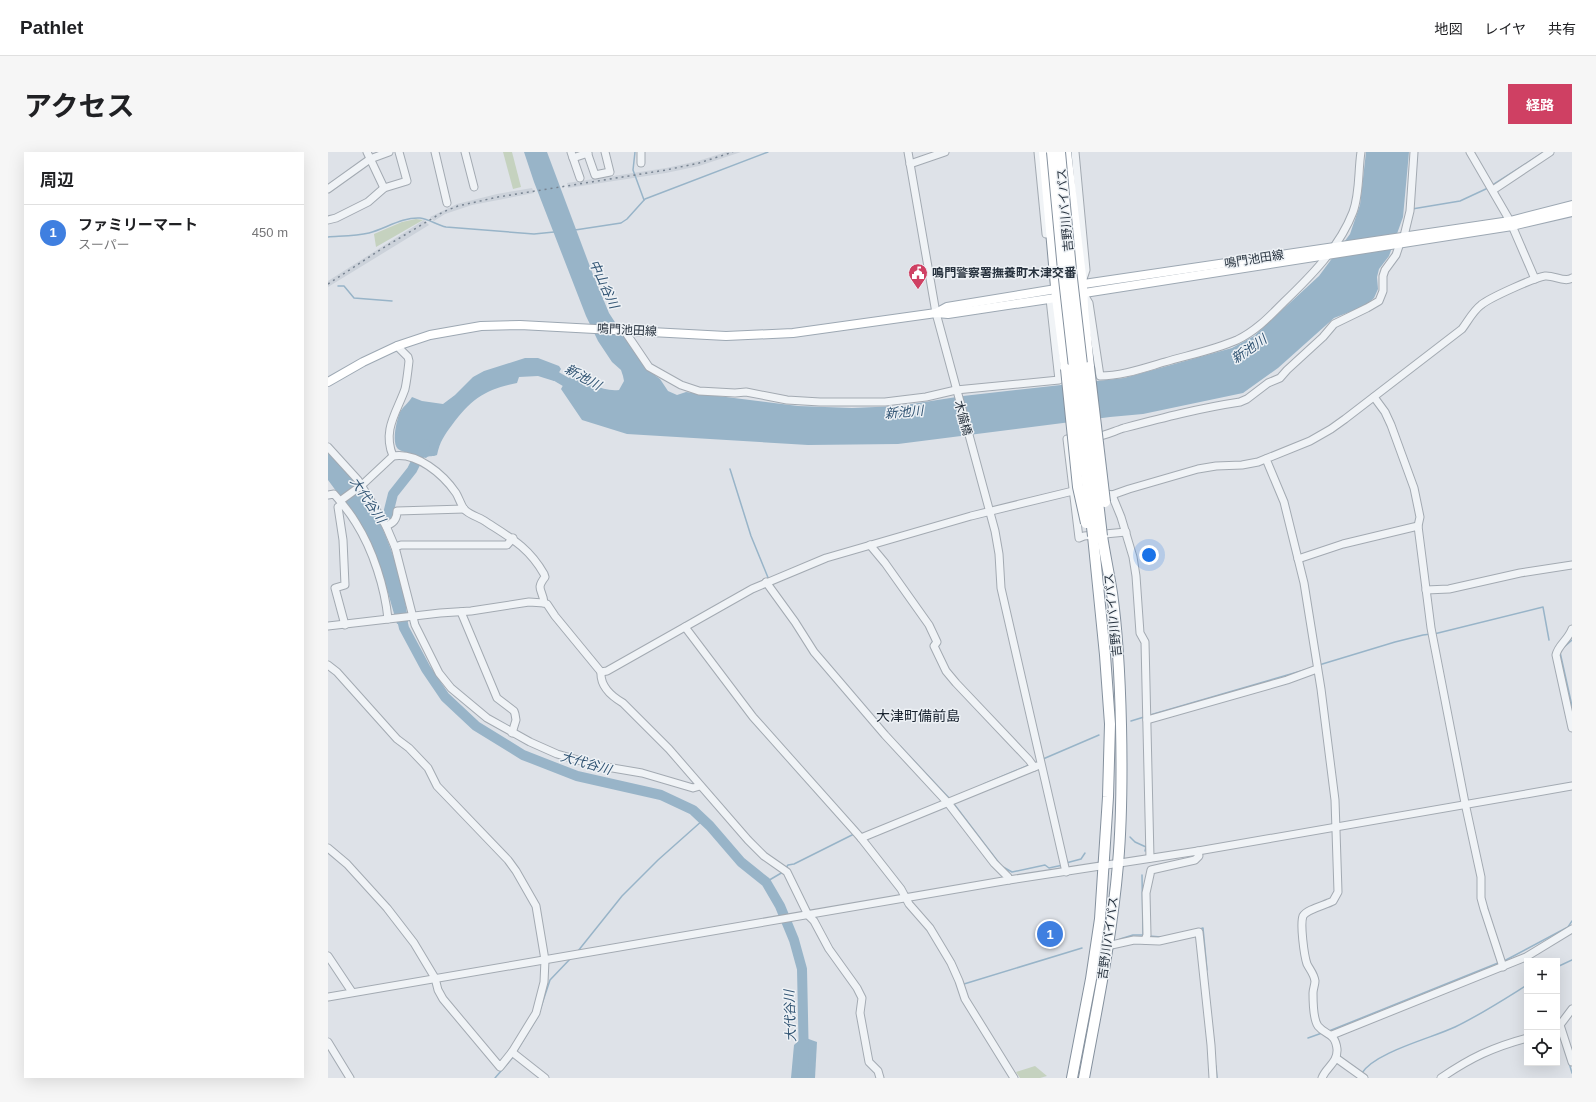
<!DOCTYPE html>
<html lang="ja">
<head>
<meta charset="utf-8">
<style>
  :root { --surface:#fff; --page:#f6f6f6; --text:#202124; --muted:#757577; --line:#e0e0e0; --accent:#cf4063 }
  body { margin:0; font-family:Arial,"Noto Sans JP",sans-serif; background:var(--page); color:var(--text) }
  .controls { position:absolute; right:12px; bottom:12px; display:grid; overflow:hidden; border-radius:0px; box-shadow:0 4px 16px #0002 }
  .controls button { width:36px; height:36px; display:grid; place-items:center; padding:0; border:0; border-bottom:1px solid var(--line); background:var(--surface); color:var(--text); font:20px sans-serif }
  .you { position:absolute; left:821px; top:403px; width:14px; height:14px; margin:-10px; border:3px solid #fff; border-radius:50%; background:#1a73e8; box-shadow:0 0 0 6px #1a73e833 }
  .badge { display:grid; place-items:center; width:26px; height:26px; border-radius:50%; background:var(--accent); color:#fff; font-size:13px; font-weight:700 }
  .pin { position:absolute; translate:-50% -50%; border:2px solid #fff; box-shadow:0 1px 4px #0006 }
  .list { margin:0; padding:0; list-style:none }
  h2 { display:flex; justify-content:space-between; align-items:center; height:52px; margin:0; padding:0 16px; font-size:17px }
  h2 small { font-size:13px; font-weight:400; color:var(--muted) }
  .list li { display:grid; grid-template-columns:26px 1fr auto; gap:12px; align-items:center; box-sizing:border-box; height:56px; padding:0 16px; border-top:1px solid var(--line) }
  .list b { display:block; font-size:15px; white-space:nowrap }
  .list p { margin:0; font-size:13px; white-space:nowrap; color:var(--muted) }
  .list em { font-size:13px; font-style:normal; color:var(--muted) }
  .icon { flex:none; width:22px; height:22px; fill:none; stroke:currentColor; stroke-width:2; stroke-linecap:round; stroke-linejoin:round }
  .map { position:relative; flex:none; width:1244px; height:926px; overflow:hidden; border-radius:0px }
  header { display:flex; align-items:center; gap:24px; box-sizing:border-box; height:56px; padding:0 20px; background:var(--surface); border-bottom:1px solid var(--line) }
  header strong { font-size:19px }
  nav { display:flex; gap:22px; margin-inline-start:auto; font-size:14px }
  .intro { display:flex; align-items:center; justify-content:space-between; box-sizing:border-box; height:96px; padding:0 24px }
  h1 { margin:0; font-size:28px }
  .button { padding:10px 18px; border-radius:0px; background:var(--accent); color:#fff; font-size:14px; font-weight:700 }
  main { display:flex; gap:24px; padding:0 24px }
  aside { flex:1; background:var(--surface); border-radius:0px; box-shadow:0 4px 16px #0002 }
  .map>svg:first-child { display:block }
</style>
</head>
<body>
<header>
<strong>Pathlet</strong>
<nav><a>地図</a><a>レイヤ</a><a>共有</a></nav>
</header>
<div class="intro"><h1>アクセス</h1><a class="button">経路</a></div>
<main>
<aside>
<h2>周辺<small></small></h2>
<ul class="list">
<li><span class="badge" style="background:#3f7fe0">1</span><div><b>ファミリーマート</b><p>スーパー</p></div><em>450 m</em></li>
</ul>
</aside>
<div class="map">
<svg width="1244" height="926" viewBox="0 0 1244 926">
  <rect width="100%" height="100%" fill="#dee2e8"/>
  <g fill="#ccd2da">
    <path d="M398 0H413L371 14 338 21 240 36 239 31 338 16 370 9Z"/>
    <path d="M204 36 206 41 144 53 117 62 106 69 102 65 129 52 169 42Z"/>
    <path d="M96 68 101 73 0 135V129Z"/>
  </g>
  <g fill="#c5d2bf">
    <path d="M175 0H184L193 35 185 37Z"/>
    <path d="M88 67 95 68 48 95 46 82 74 70Z"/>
    <path d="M707 914 719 924 712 926H692L688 920Z"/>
  </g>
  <g fill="#98b4c8">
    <path d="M196 0H219L264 120 281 161 307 201 320 218 332 227 340 239 349 243 358 240 470 254 524 256 571 254 635 244 796 226 904 196 926 184 991 124 1022 82 1032 53 1038 0H1081L1075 65 1061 104 1051 117 1049 125 1050 137 1046 146 1037 154 1006 166 950 216 915 241 815 262 782 265 570 292 480 293 299 282 254 268 233 237 238 228 245 223C259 230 275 240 291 238L296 229 295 224 293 218 284 210 270 189 258 164 206 30Z"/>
    <path d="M197 206H210L231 214 233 217 226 229 210 224 191 225 189 231C158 237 143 247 124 273 116 284 112 289 109 303 105 305 101 303 98 306 91 304 76 301 70 297 63 291 69 267 72 260 74 256 81 250 84 245L94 249 115 252 127 243 145 225 156 219Z"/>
    <path d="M0 299C9 309 18 318 26 329 55 364 76 425 80 470L69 472 54 420 45 397 25 362 0 328Z"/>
    <path d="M475 885 489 890 487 926H463L466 893Z"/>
  </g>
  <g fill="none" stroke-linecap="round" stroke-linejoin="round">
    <g stroke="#98b4c8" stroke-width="1.5">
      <path d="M307 0 305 18 316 48"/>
      <path d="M1163 34 1216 0"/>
      <path d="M1084 57 1132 49 1160 36"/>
      <path d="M247 78 293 71 299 67 317 47 440 0"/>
      <path d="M0 85C13 84 28 84 41 81 57 77 74 65 92 66 101 67 109 73 118 75L206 82 226 80"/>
      <path d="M10 134H16L26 146 64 149"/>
      <path d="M402 317 423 384 441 428"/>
      <path d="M1106 482 1215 455 1221 488"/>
      <path d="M1236 495 1244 488"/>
      <path d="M1232 500 1244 554"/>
      <path d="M991 513 1067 490 1095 483 1103 482"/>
      <path d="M822 563 980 517"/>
      <path d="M803 569 816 565"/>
      <path d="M572 594 621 646"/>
      <path d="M715 607 771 583"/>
      <path d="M656 632 701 613"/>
      <path d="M626 652 671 711"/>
      <path d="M802 685 807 690 818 695 817 699"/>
      <path d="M738 711 753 707 757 701"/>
      <path d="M675 715 684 720 717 713 721 716 735 713"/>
      <path d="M457 717 460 713 466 712 526 682"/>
      <path d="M814 723 815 783"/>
      <path d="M438 730 455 720"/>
      <path d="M872 777 875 776 879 818"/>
      <path d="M821 784 833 785"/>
      <path d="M792 787 805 783H816"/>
      <path d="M250 799 294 744 330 708 375 668"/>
      <path d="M1176 809 1240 775 1244 769"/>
      <path d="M1229 815 1244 808"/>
      <path d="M636 832 754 796"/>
      <path d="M212 858 222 828 243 806"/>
      <path d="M1001 879 1170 811"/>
      <path d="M980 886 994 881"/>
      <path d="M188 900 210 864"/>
      <path d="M1241 911 1244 921"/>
      <path d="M888 914 889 926"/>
      <path d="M1034 921C1047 900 1104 886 1127 875 1152 863 1175 848 1199 833"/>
      <path d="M167 926 185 905"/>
    </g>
    <g stroke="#98b4c8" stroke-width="10">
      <path d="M216 220 226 223 248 236"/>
      <path d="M45 370 60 362 65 342 84 318 97 292"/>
      <path d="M72 459 76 476 98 517 117 545 148 574 195 603 249 624 333 643 365 658 382 674 413 710 438 730 452 754 466 788 474 817 476 911 474 926"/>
    </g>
    <defs>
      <g id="minor">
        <path d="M39 0 56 36"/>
        <path d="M107 0 119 51"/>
        <path d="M137 0 146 35"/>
        <path d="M243 0 252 26"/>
        <path d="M259 0 267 23 282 20 277 0"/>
        <path d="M580 0 608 161 667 379 671 402 673 436 738 720"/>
        <path d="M710 0 718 82"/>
        <path d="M747 0 758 118 755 127"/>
        <path d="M1142 0 1182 69 1207 127"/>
        <path d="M245 6 260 1"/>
        <path d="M313 11V0"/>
        <path d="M582 12 617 0"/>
        <path d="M0 37 42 7 61 0"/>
        <path d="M1165 38 1222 0"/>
        <path d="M0 68 8 66 40 50 56 36 79 29 71 0"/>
        <path d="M1076 84 1082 59 1086 0"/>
        <path d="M755 141 761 151 772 224C794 224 816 216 837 210 861 203 886 198 909 188 928 179 942 164 956 150 983 124 1011 96 1025 60 1032 41 1030 19 1033 0"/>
        <path d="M296 178 321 215 353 233 371 239 407 241 418 240 459 248 492 250H557L598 245 628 238 731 228 722 147"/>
        <path d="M1046 245 1057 260 1063 273 1086 336 1092 365 1090 374 1103 476 1137 651 1153 725V746L1156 757 1175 815"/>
        <path d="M766 285C777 284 786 279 796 276 834 266 872 256 912 250L919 247 940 231 952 226 959 218 995 185 1006 172 1039 156 1051 149 1055 139V124L1057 118 1068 103 1072 91"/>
        <path d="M748 286 739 287 751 386 756 384 798 380"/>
        <path d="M0 295 30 328 58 374 67 395 87 473 111 521 123 536 159 566 202 590 229 602 267 613 314 621 365 636 372 634"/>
        <path d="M65 304C54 278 69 260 77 237 79 228 80 218 81 209L80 205 69 194"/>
        <path d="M938 307 956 350 976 431 993 537 1007 648 1010 740 1005 749C998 753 979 757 975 764 972 772 976 803 979 812 982 818 986 822 987 829 987 833 985 837 985 841 985 850 985 867 990 874 998 884 1007 880 1009 897 1010 911 998 915 994 926"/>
        <path d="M773 341 784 343 801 337 870 317 888 314 914 313 930 310 982 289 1003 277 1017 267 1134 177C1140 169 1145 159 1153 153 1161 146 1208 125 1217 124 1226 123 1237 131 1244 126"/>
        <path d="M0 343 6 342C14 351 22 361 28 371 45 398 57 436 60 467"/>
        <path d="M784 343 793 365 805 405 808 424 812 481 817 490 822 706"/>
        <path d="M12 349 34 333 65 304C89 300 115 322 128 341 131 346 133 353 136 357 140 362 150 365 155 368 181 385 200 394 216 422L217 425C207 438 215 437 216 451"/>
        <path d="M14 353 10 355 15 388 17 433 7 436 17 473"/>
        <path d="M58 374C65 371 69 368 69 359L136 357"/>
        <path d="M542 393 557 411 601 473 609 490 606 494 618 519 628 531 701 608 706 615"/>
        <path d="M67 395 73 393H179L185 386"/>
        <path d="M970 407 1015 392 1090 374"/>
        <path d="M438 430 467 470 486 500 557 583 620 651 666 711 680 725 681 728"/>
        <path d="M1098 438 1121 437 1192 421 1244 413"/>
        <path d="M133 460 169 546 186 559 187 562 188 568 184 581"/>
        <path d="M0 474 112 461 143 459 201 450 216 451 219 452 227 464 273 520 279 519 424 437 498 406 643 364 745 339H754"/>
        <path d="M357 475 425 565 533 686 573 737 581 752 602 776 623 811 631 829 637 847 686 926"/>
        <path d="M1244 477C1240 488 1230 493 1228 503L1244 576"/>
        <path d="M0 513 9 520 69 587 81 596 100 616 109 634 180 708 188 719 208 754 217 808 216 830 208 861 184 900 172 915 115 847 110 838 107 826 86 791 59 756 19 712 0 696"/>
        <path d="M273 520C272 534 283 544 295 551L341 597 420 688 436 704 459 720 480 763 486 769 501 797 529 836 534 846 532 861 541 910 550 919 552 926"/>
        <path d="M819 568 959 528 989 517"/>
        <path d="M533 686 709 614"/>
        <path d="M817 788 819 783 818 741 823 718 867 708 871 704 870 699"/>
        <path d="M779 794 806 788 831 789 871 780 883 893 885 926"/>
        <path d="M0 804 24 840"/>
        <path d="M0 845 681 728 870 699 1244 634"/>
        <path d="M1232 873 1244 910"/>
        <path d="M1229 874 1232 873 1244 857"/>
        <path d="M1004 883 1198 805 1244 777"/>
        <path d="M0 890 22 926"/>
        <path d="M184 900 217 926"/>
        <path d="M1008 906 1036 926"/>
        <path d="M1113 926C1142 906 1165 895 1199 886"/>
      </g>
      <g id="major">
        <path d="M749 133 1182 69 1244 53"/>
        <path d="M750 142 1184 74 1244 60"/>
        <path d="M608 161 619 155 734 136"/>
        <path d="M0 230 35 210 69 194 102 183 153 174 192 173 398 184 465 181 608 161 620 162 734 145"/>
      </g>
      <g id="highway">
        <path d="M716 0 729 146 738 217"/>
        <path d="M738 0 754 132 755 156 761 215"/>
        <path d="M744 926 763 827 772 767 780 645 782 572 777 503 765 384"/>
        <path d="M756 926C769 855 784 784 790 712 794 666 794 619 793 573 792 529 790 484 784 441 781 422 777 403 774 384"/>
      </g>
    </defs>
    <use href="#minor" stroke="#a3aab2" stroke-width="9"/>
    <use href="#major" stroke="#9da8b3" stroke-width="10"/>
    <use href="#highway" stroke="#85919e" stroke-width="12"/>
    <use href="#minor" stroke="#f0f3f6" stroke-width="7"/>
    <use href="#major" stroke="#fff" stroke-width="8"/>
    <use href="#highway" stroke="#fff" stroke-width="10"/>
    <path stroke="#778391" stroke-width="1.5" stroke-dasharray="2 4" stroke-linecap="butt" d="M0 132 55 96 115 60 130 54 170 45 338 18 371 11 405 0"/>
    <defs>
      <g id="highway-bridge">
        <path d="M724 0 735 118 765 384"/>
        <path d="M732 0 743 118 774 384"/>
        <path d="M761 215 777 350"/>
        <path d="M738 217 750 335 758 371"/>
      </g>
    </defs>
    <use href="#highway-bridge" stroke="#85919e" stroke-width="12" stroke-linecap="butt"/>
    <use href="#highway-bridge" stroke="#fff" stroke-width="10"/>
  </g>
  <defs>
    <symbol id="civic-pin" viewBox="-11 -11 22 30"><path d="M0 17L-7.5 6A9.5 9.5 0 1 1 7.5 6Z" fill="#cf4063" stroke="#edf1f5"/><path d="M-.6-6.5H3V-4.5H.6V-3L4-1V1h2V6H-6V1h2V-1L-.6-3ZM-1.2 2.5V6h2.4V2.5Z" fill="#fff"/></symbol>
  </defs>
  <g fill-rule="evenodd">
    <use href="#civic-pin" x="579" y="110" width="22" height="30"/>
  </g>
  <g text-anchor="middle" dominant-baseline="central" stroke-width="3" stroke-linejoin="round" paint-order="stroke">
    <g font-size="12" fill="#27323e" stroke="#edf1f5">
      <text transform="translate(737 58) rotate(-95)">吉野川バイパス</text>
      <text transform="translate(926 107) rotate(-9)">鳴門池田線</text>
      <text transform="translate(299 178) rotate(3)">鳴門池田線</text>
      <text transform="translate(635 266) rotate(75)">木備橋</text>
      <text transform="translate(785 463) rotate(-96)">吉野川バイパス</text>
      <text transform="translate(780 786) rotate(-82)">吉野川バイパス</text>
    </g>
    <g font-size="12" font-weight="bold" fill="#27323e" stroke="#edf1f5" text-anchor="start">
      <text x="604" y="121">鳴門警察署撫養町木津交番</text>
    </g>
    <g font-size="13" font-style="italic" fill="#315473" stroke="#edf1f5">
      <text transform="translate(276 132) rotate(65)">中山谷川</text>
      <text transform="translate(921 197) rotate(-35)">新池川</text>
      <text transform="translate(255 225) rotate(29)">新池川</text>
      <text transform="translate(576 260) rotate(-5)">新池川</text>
      <text transform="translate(40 348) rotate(56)">大代谷川</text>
      <text transform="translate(258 611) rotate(16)">大代谷川</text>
      <text transform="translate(462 864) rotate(-92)">大代谷川</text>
    </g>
    <g font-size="14" fill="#19232f" stroke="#edf1f5">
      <text x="590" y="564">大津町備前島</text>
    </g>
  </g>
</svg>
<div class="controls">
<button>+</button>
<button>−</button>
<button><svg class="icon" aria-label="locate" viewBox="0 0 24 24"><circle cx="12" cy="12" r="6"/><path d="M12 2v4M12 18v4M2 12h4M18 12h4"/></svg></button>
</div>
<div class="you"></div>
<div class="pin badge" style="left:722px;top:782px;background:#3f7fe0">1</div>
</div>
</main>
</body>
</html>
